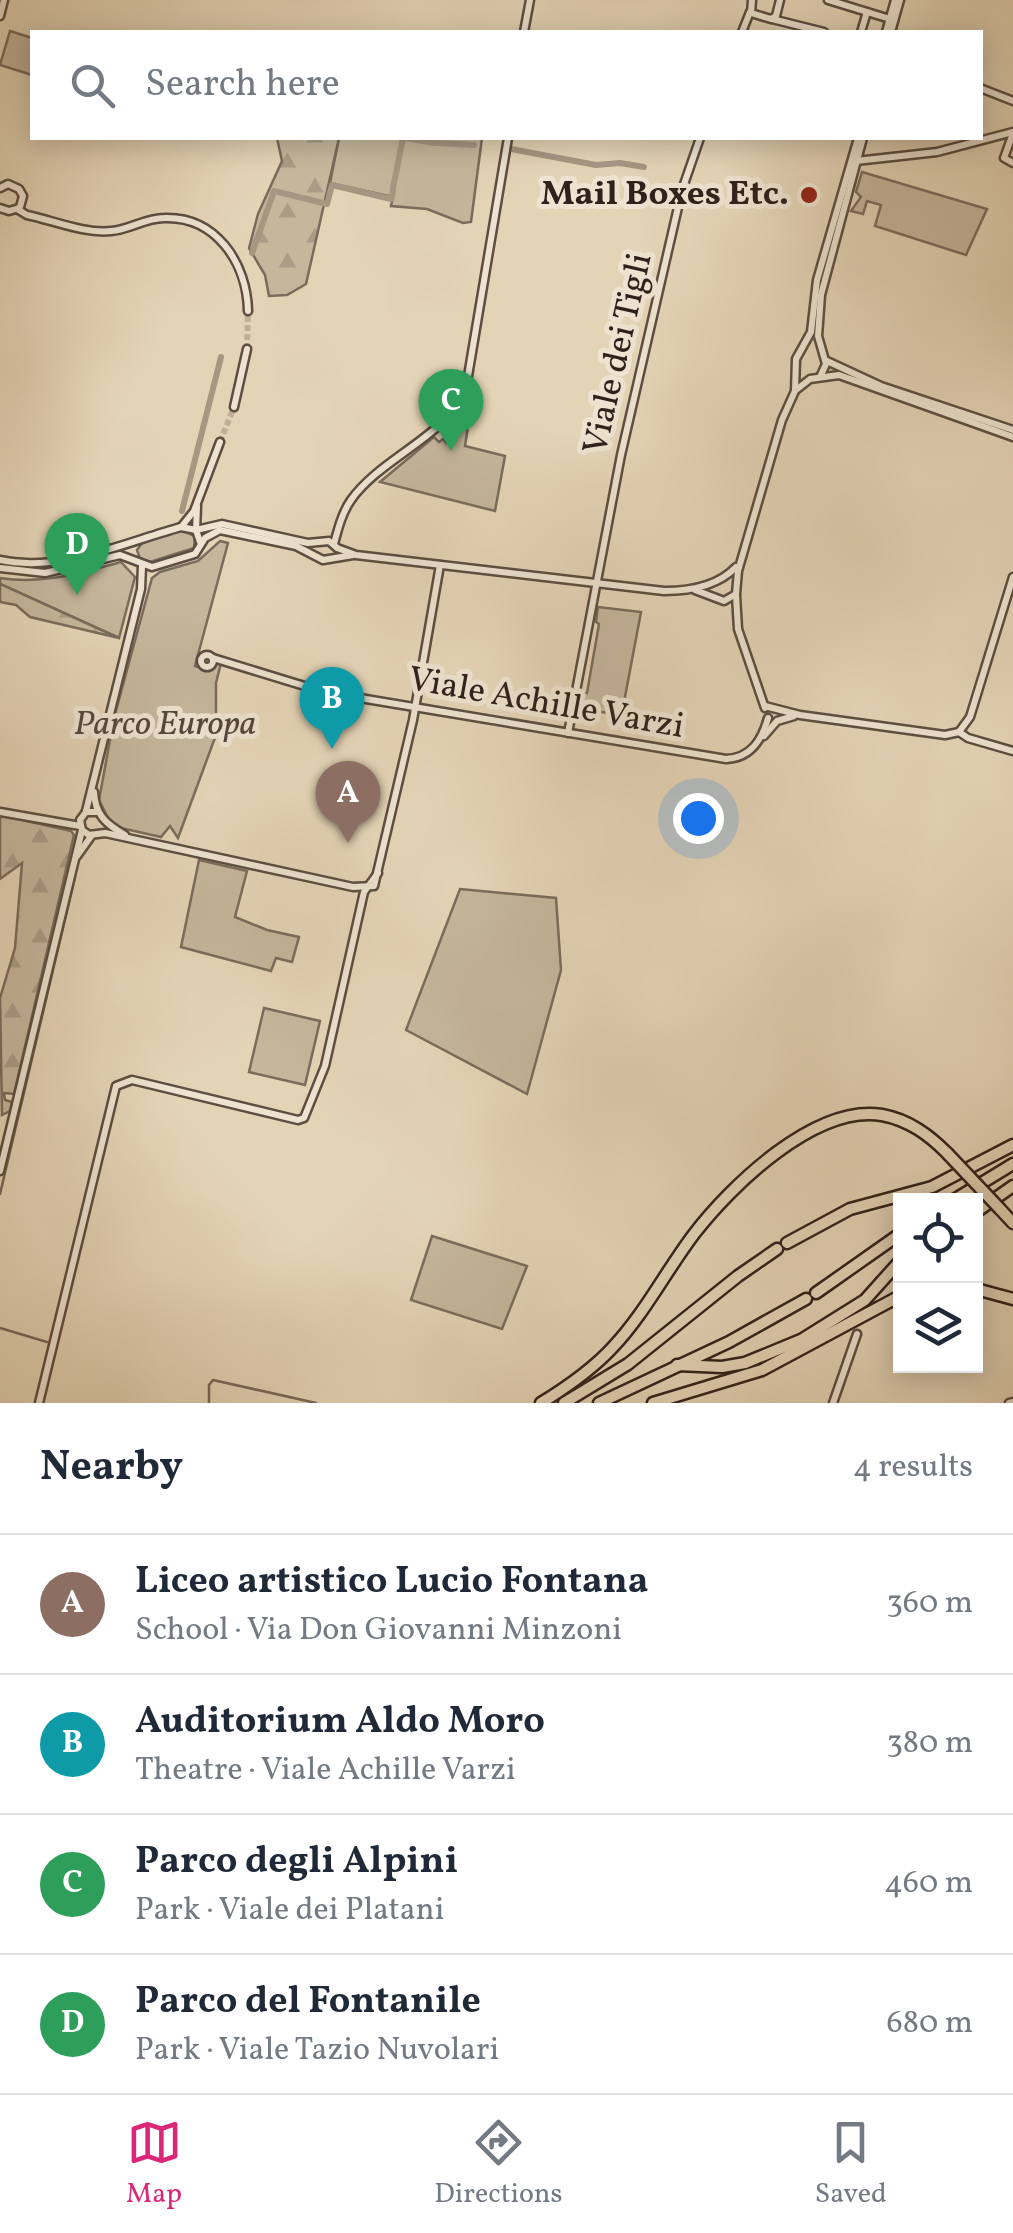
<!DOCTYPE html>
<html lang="en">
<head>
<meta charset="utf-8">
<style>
  :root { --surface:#fff; --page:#f2f2f3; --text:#1f2937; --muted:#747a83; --line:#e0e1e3; --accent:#db2777 }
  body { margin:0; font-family:Vollkorn,serif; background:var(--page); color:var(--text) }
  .controls { position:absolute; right:30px; bottom:30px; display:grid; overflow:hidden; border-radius:0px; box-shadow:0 5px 25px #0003 }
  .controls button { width:90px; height:90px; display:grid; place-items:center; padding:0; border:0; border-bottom:2px solid var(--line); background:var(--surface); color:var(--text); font:50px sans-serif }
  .you { position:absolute; left:698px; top:818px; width:35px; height:35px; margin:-25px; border:8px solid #fff; border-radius:50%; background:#1a73e8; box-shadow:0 0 0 15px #1a73e833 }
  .badge { display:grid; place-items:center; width:65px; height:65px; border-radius:50%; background:var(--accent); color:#fff; font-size:32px; font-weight:700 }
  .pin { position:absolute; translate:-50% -82px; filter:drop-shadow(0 2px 5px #0008) }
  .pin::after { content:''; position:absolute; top:52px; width:35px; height:30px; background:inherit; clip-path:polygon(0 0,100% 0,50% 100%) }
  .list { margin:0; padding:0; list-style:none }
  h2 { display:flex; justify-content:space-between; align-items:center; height:130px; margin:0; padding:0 40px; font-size:42px }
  h2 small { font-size:32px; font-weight:400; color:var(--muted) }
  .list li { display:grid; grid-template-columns:65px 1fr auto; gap:30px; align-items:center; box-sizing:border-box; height:140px; padding:0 40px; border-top:2px solid var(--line) }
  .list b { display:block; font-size:38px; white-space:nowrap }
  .list p { margin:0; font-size:32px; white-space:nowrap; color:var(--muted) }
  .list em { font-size:32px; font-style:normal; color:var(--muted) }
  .icon { flex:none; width:55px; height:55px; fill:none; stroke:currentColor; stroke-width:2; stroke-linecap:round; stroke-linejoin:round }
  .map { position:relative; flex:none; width:1013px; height:1403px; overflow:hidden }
  .search { position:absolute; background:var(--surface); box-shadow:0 5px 25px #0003; left:30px; right:30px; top:30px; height:110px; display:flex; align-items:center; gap:25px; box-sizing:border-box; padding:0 35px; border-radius:0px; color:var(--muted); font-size:38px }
  .sheet { height:690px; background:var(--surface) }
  nav { display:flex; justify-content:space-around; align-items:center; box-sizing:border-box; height:140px; border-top:2px solid var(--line); background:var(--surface); font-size:28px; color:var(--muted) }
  nav a { display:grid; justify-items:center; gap:5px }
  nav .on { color:var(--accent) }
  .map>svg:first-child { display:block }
</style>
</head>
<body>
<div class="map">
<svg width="1013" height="1403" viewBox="0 0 1013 1403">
  <defs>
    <pattern id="forest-firs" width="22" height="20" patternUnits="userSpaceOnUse" patternTransform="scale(2.5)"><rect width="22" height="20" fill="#c5b69c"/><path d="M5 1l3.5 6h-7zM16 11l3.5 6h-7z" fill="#aa9c86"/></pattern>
  </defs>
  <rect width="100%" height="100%" fill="#e4d4b6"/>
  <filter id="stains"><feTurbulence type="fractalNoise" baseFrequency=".002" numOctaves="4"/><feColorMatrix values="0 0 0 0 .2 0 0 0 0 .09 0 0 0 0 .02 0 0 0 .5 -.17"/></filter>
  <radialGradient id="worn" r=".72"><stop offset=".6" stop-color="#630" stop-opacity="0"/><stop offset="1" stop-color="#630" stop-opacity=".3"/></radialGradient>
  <g fill="#c5b69c" stroke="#7a6c5c" stroke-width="2.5">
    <path d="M10 31 32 38V75L0 65Z"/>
    <path d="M339 138H482L471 222 463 223 427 209 391 206 393 197 330 183Z"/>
    <path d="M862 172 987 209 966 255 875 226 881 205 867 201 863 214 851 211 861 197 856 192Z"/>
    <path d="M474 388 465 446 505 456 495 511 380 482 434 437 439 442 443 439 446 443 464 427 456 418Z"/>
    <path d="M181 530 195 536 194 548 150 562 140 559 137 550 143 542Z"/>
    <path d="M220 541 228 543 195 666 211 670 217 662 221 663 216 683V735L178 838 170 826 161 837 112 826 99 800 114 718 152 578 160 572 198 561Z"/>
    <path d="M121 562 135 577 119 638 0 584V578C42 585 80 573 121 562Z"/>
    <path d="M598 607 641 612 621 718 610 716V713L579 710 582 694 587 693 599 624 596 622Z"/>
    <path d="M199 860 247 871 235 917 267 930 299 937 292 962 276 958 271 971 181 947Z"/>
    <path d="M460 889 556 898 561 970 527 1094 406 1030Z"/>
    <path d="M264 1008 320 1021 305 1085 249 1072Z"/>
    <path d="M432 1236 527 1266 502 1329 411 1300Z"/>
  </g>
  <g fill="url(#forest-firs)" stroke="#7a6c5c" stroke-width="2.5">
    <path d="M277 138H339L306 284 287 295 269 296 265 275 249 248 258 214 282 161Z"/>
    <path d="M0 584 119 638 30 617 16 605 0 602Z"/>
    <path d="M0 815 71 831 74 835 14 1094 4 1093 5 1100 12 1102 10 1111 2 1115 0 998 15 948 22 863 0 879Z"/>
  </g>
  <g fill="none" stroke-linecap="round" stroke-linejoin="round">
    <g stroke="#766859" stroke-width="2.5">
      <path d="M0 1194 75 877"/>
      <path d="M0 1328 47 1342"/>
      <path d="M209 1403V1385L213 1380 316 1403"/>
    </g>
    <g stroke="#a69782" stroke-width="6">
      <path d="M405 138 434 143"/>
      <path d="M438 143 474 145"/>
      <path d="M511 149 596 165 620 163 644 167"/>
      <path d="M393 188 403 138"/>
      <path d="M252 253 274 191 327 204 332 185 391 199 393 191"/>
      <path d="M182 511 221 357"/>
    </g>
    <g stroke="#c0b097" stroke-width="6" stroke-dasharray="6 3" stroke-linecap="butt">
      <path d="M247 349 248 311"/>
      <path d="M220 442 234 407"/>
    </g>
    <defs>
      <g id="minor">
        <path d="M752 0 751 13 771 19 776 16 780 0"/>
        <path d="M828 0 890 19"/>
        <path d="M0 16 4 0"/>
        <path d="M772 19 824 32"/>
        <path d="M524 32 530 0"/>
        <path d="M742 32 750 12"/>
        <path d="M861 32 867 12"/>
        <path d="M886 32 895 0"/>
        <path d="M891 32 900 0"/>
        <path d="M980 88 1013 101"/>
        <path d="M1013 133 1004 158 1013 163"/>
        <path d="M856 161 937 152 1013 132"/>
        <path d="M0 188 8 184 19 189 23 196 20 207"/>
        <path d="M0 208 9 211 19 208"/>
        <path d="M17 209 27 215C52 220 85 234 111 231 129 230 145 218 164 218 216 216 247 263 248 311"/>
        <path d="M827 361 881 386 1013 430"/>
        <path d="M821 375 826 364 818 336 821 295 863 138"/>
        <path d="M796 390 810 379 839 375 1013 437"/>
        <path d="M234 407 247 349"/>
        <path d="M197 506 196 530 200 542"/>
        <path d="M182 526 194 511 220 442"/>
        <path d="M334 544C338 529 342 513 351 500 379 460 440 439 465 394L508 138"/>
        <path d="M337 548 356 555 664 591C691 591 718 586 736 567"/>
        <path d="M0 560C60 573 123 543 181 527L196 530 222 524 308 543 329 541 336 547"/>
        <path d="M0 568 45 573 120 555 152 567 195 554 205 538 220 530 296 546 323 560 353 555"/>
        <path d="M695 590 724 601 736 594 738 571 782 420 795 391 796 359 811 332 817 280 858 138"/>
        <path d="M736 595 738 629 765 708"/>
        <circle cx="207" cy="661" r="6"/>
        <path d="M213 658 324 692 726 759C751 758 762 740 768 718"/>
        <path d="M765 706 800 715 945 735 959 732"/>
        <path d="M959 732 970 717 1013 577"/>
        <path d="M959 732 968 738 1013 751"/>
        <path d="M568 733 621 455 682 190 700 138"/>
        <path d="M764 736 777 721 794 716"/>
        <path d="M94 792C95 815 106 824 125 835"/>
        <path d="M86 811 141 589 142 566"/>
        <path d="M0 812 80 826"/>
        <path d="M82 830 89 835 105 833 353 887 374 886 413 720 440 565"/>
        <path d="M77 856 92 835"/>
        <path d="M0 1171 82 830 80 820 86 812H96"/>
        <path d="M39 1403 116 1086 132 1080 298 1120 304 1118 325 1066 364 892 378 873"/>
        <path d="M833 1403 857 1334"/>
        <path d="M1009 1403 1013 1402"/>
      </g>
      <g id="motorway">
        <path d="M954 1200 1013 1164"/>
        <path d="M1000 1209 1013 1223"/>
        <path d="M976 1212 1013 1186"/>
        <path d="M787 1243 850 1209 932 1187 1013 1145"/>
        <path d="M976 1289 1013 1299"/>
        <path d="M816 1293 900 1234"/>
        <path d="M677 1365 722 1367 745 1363 801 1340 865 1300 900 1261"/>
        <path d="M541 1403C567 1387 592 1370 613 1347 645 1313 666 1271 694 1234 731 1186 815 1104 882 1115 909 1120 929 1135 947 1153"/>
        <path d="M564 1403 628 1364 738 1276 777 1249"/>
        <path d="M599 1403 729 1342 806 1299"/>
        <path d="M653 1403 762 1370 900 1296"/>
      </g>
    </defs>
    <use href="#minor" stroke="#5c4e42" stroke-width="11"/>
    <use href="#motorway" stroke="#2f211c" stroke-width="15"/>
    <use href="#minor" stroke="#ede3d0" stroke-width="6"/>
    <use href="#motorway" stroke="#e4d4b6" stroke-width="10"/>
    <defs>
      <path id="motorway-bridge" d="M947 1153 1000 1209"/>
    </defs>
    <use href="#motorway-bridge" stroke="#2f211c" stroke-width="15" stroke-linecap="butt"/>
    <use href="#motorway-bridge" stroke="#e4d4b6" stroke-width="10"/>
  </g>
  <circle fill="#8f2418" stroke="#ede3d0" stroke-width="4" cx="809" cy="195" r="10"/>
  <g text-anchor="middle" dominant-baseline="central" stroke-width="10" stroke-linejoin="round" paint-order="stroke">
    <g font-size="35" font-weight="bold" fill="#2f211c" stroke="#ede3d0" text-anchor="end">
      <text x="789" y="195">Mail Boxes Etc.</text>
    </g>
    <g font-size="35" fill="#2f211c" stroke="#ede3d0">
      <text transform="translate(619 354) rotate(-77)">Viale dei Tigli</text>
      <text transform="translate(546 704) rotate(10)">Viale Achille Varzi</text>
    </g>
    <g font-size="35" font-style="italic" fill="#54463c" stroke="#ede3d0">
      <text x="165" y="725">Parco Europa</text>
    </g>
  </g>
  <rect width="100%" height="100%" filter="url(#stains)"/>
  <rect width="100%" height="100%" fill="url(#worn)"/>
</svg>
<div class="controls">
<button><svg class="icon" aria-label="locate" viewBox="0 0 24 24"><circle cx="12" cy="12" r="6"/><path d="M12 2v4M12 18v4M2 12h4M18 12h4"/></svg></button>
<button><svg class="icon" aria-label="layers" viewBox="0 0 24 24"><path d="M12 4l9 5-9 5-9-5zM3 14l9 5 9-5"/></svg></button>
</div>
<div class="you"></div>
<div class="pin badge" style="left:348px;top:843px;background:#8d6e63">A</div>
<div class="pin badge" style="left:332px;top:749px;background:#0f9aa8">B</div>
<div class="pin badge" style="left:451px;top:451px;background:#2e9e5b">C</div>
<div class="pin badge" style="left:77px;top:595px;background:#2e9e5b">D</div>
<div class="search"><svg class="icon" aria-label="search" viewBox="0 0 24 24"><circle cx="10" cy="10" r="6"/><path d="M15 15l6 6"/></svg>Search here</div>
</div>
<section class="sheet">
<h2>Nearby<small>4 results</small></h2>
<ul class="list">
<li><span class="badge" style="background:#8d6e63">A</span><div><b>Liceo artistico Lucio Fontana</b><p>School · Via Don Giovanni Minzoni</p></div><em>360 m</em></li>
<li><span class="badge" style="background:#0f9aa8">B</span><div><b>Auditorium Aldo Moro</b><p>Theatre · Viale Achille Varzi</p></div><em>380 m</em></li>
<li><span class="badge" style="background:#2e9e5b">C</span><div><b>Parco degli Alpini</b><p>Park · Viale dei Platani</p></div><em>460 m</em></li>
<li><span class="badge" style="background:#2e9e5b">D</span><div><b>Parco del Fontanile</b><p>Park · Viale Tazio Nuvolari</p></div><em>680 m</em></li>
</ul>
</section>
<nav>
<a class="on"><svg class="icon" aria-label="map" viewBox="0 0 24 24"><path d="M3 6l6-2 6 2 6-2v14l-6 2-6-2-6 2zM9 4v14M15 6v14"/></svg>Map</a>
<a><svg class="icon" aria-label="directions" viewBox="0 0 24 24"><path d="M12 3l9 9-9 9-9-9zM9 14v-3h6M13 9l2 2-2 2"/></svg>Directions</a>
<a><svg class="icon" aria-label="saved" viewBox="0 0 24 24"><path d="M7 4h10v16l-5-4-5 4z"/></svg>Saved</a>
</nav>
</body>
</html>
